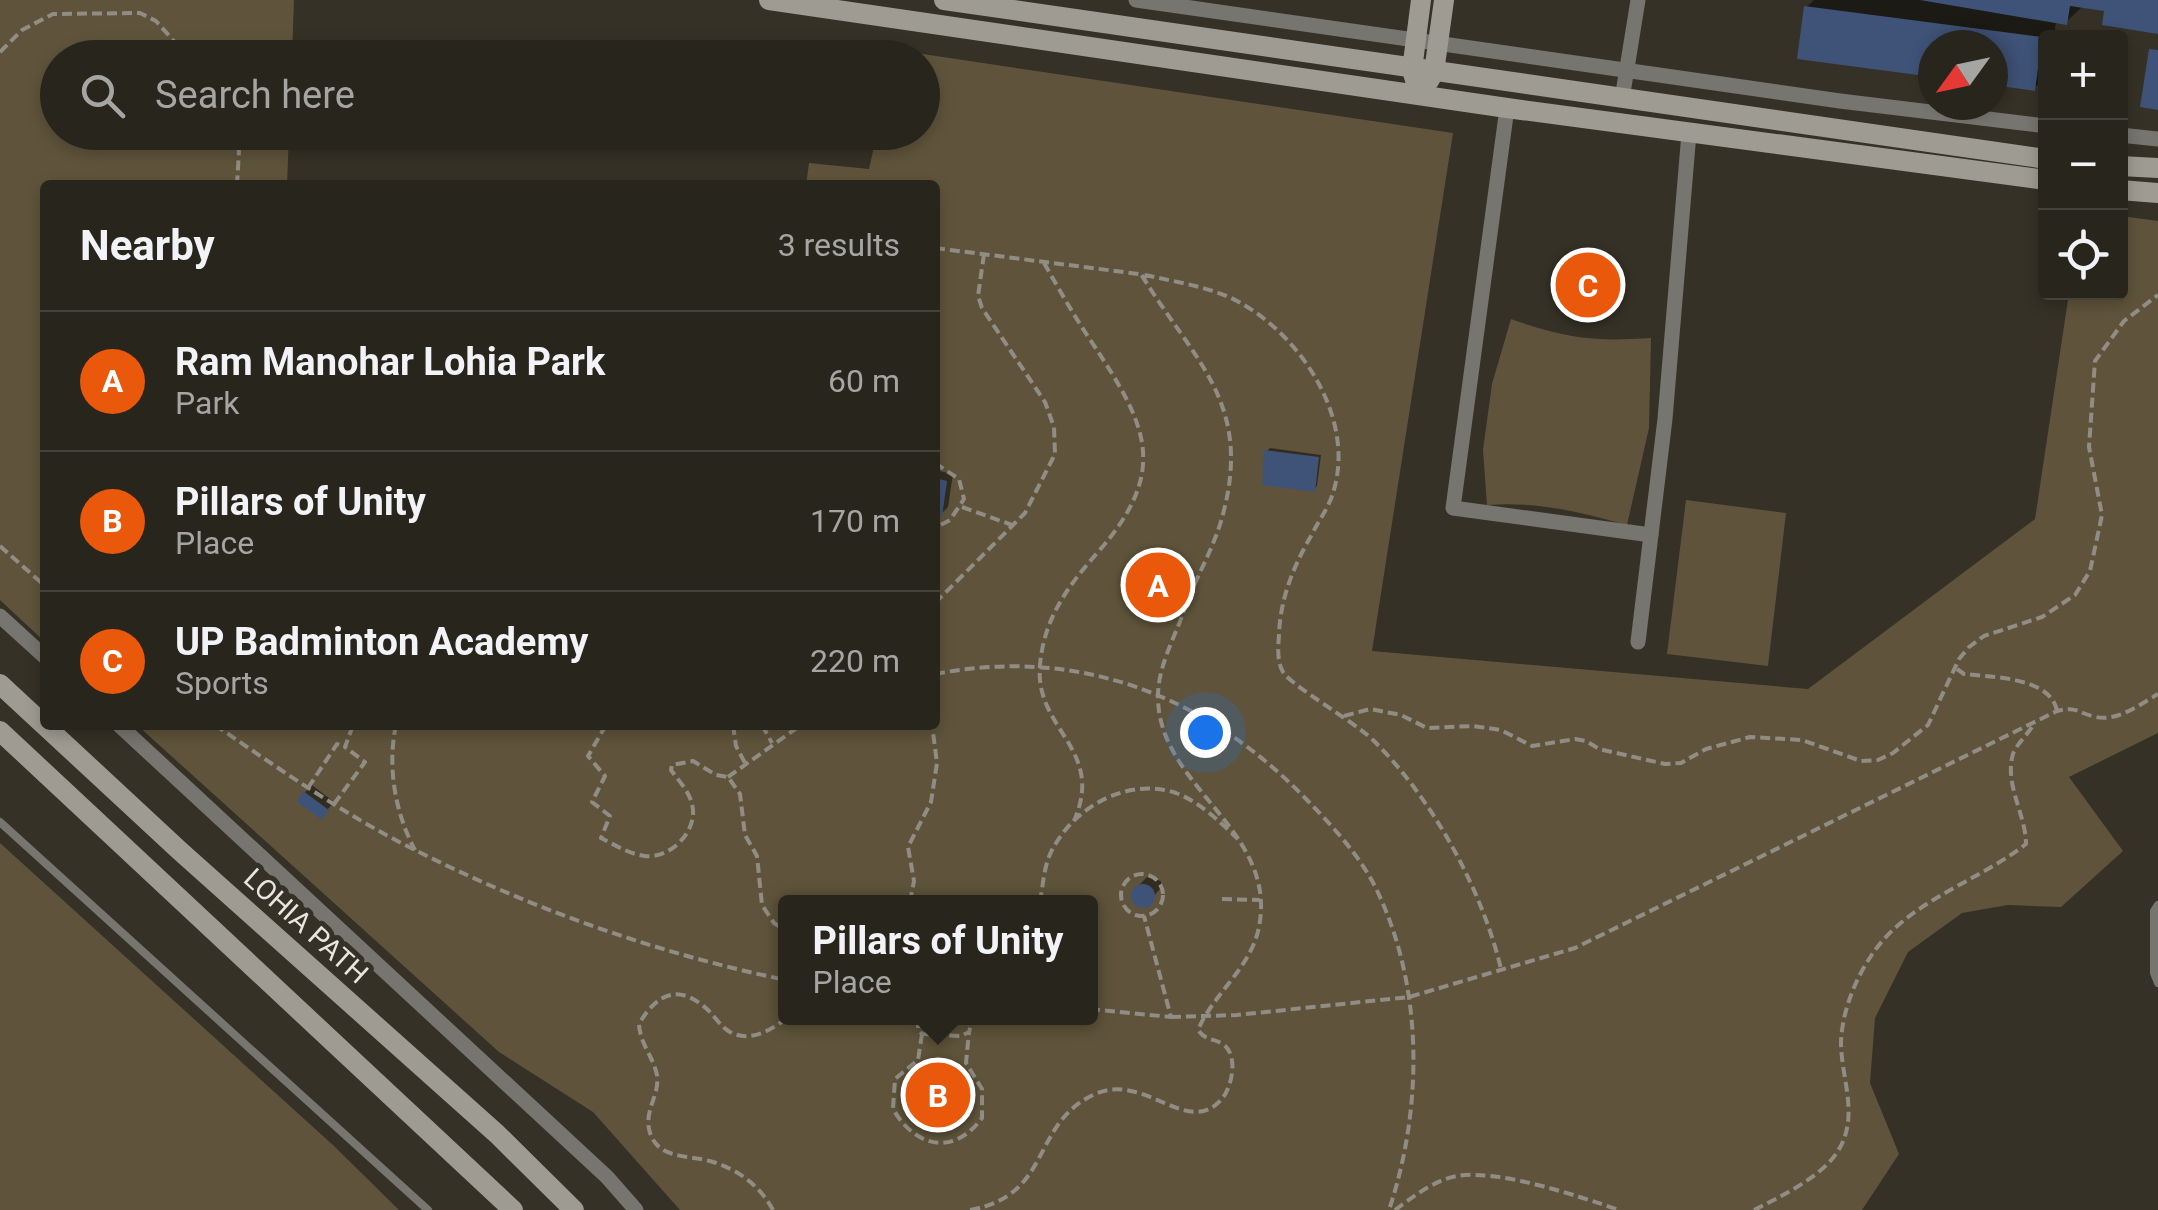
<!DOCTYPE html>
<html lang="en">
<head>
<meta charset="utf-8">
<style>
  :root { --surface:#28251c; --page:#343129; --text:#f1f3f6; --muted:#a5a5a3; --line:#44423b; --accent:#ea580c }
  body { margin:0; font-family:Roboto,sans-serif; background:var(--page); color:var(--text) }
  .controls { position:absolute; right:30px; top:30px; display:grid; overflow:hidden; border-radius:10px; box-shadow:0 5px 15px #0003 }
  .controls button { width:90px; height:90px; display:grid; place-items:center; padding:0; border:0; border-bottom:2px solid var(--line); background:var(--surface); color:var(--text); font:50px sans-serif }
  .compass { position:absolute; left:1918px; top:30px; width:90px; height:90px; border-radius:50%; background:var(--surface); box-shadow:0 5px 15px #0003; rotate:237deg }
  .you { position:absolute; left:1205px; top:732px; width:35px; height:35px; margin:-25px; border:8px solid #fff; border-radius:50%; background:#1a73e8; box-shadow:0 0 0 15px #1a73e833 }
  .badge { display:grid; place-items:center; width:65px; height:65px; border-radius:50%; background:var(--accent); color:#fff; font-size:32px; font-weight:700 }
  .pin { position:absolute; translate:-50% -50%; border:5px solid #fff; box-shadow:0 2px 10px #0006 }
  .popup { position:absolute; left:778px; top:895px; width:320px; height:130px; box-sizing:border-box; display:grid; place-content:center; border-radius:10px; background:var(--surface); filter:drop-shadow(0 2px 8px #0005); font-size:32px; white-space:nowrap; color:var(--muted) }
  .popup b { font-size:38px; color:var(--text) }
  .popup::after { content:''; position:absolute; left:50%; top:100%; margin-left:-20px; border:20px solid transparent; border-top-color:var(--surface) }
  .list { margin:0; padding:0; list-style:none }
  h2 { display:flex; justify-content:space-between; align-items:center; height:130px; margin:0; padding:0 40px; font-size:42px }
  h2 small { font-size:32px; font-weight:400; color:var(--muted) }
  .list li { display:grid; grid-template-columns:65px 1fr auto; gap:30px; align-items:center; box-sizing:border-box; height:140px; padding:0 40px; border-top:2px solid var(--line) }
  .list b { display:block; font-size:38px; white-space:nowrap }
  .list p { margin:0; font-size:32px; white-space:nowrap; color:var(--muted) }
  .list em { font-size:32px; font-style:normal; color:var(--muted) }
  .icon { flex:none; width:55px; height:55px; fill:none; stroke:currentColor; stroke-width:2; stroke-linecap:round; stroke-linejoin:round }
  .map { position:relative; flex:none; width:2158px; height:1210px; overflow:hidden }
  .search { position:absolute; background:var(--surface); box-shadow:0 5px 15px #0003; left:40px; top:40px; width:900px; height:110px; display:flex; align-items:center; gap:25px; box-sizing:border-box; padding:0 35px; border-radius:55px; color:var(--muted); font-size:38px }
  .panel { position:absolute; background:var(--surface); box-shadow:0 5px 15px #0003; left:40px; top:180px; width:900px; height:550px; border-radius:10px }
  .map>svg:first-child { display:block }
</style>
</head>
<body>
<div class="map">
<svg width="2158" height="1210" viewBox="0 0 2158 1210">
  <rect width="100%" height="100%" fill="#353126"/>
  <g fill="#5f543b" fill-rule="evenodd">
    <path d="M0 0H294L292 57 58 58V132L289 133 287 185H45V642L0 600Z"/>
    <path d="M896 50 1453 133 1372 651 1808 689 2035 519 2069 293 2120 292 2121 216 2158 221V733L2069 777 2123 851 2061 907 2008 905 1962 913 1908 952 1875 1018 1870 1083 1899 1154 1862 1210H680L593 1112 499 1052 137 725H935V185H806L809 163 869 169 877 133 922 132V58L894 57ZM786 902H1090V1018H786Z"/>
    <path d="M1511 319C1565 338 1594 342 1651 338L1649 428 1627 525C1579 512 1537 501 1487 505L1483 450 1492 384Z"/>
    <path d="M1686 500 1786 513 1768 666 1667 654Z"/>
    <path d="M0 843 334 1146 399 1210H0Z"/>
  </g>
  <g fill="#0007">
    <path d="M1814 0H2158V31L2107 9 2083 6 2066 22 2056 21 2054 38H2046V77L2034 88 1993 83V45H1933V75L1807 7Z"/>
    <path d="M1270 448 1321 455 1317 486 1314 489 1267 451Z"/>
    <path d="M935 470 953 474 948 507 941 514 935 513Z"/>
    <path d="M312 785 334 802 321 817 305 792Z"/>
    <path d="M1147 877 1161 881V888L1145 906 1136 903 1134 890Z"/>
  </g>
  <g fill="#3f5378">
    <path d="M1920 0H2158V34L2102 25 2104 11 2070 6 2067 25Z"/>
    <path d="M1804 6 2042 37 2035 91 1993 85V45H1933V77L1797 59Z"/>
    <path d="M2149 49 2158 50V110L2140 107Z"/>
    <path d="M1264 450 1319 457 1315 492 1262 485Z"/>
    <path d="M935 478 947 481 942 517 935 516Z"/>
    <path d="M303 791 329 810 322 820 297 802Z"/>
    <circle cx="1143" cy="896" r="12"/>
  </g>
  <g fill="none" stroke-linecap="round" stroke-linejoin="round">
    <g stroke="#918d84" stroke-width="4" stroke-dasharray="10 5" stroke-linecap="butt">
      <path d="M0 52 22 30 53 14 140 13 156 21 189 58"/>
      <path d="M231 132 239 151 237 185"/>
      <path d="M935 248 1139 274"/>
      <path d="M1044 263C1059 289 1074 316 1091 341 1146 424 1171 469 1098 552 1068 586 1044 618 1040 665 1034 730 1106 748 1074 821"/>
      <path d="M935 463 959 479 964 499 950 520 935 528"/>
      <path d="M962 507 1012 525"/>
      <path d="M0 546 45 586"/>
      <path d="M935 603 1025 513 1055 454 1054 427 1045 402 982 308 978 296 984 254"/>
      <path d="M1957 669 1964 674C1991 677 2051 677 2057 711"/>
      <path d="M935 674C1079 646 1207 696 1307 800 1335 829 1364 860 1380 897 1424 994 1422 1111 1389 1210"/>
      <path d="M1344 716 1370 709 1401 715 1427 728 1473 726 1501 730 1532 746 1575 739 1586 741 1599 749 1665 764 1681 763 1706 749 1750 737 1802 740 1861 761 1878 760 1893 753 1928 725 1959 659 1969 647 1984 636 2042 617 2075 595 2090 571 2102 515 2089 447 2095 361 2124 321 2158 295"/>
      <path d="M215 725C281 770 346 816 417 851 532 909 659 954 786 980"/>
      <path d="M396 725C387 766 395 813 415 850"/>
      <path d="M606 725 588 756 605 776 592 802 610 816 601 838C615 845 629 854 645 856 671 859 699 830 692 804 689 791 678 780 671 770L672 765 693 761 716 775 728 777 740 794 745 835 757 856 762 905 774 923 786 931"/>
      <path d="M733 725 736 746 745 763"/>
      <path d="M762 725 772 743"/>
      <path d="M728 777 801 725"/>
      <path d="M308 788 337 744 344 747"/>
      <path d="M334 804 365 762 345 747 353 725"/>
      <circle cx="1142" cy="895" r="21"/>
      <path d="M1222 899 1260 900"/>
      <path d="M910 902 914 881 908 847 931 802 937 763 932 725"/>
      <path d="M1040 902C1043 885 1044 865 1052 850 1075 806 1128 777 1176 793 1200 802 1220 822 1238 839"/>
      <path d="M1090 1009 1171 1017 1144 916"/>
      <path d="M1171 1017 1237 1015 1409 997 1575 948 2057 711C2078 706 2077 713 2096 717 2117 722 2141 704 2158 694"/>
      <path d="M918 1018V1030L922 1034 961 1036 969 1032 973 1018"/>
      <path d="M922 1034 918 1060 895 1079 893 1109C915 1147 953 1157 982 1118V1089L966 1063 969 1032"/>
      <path d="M943 1035V1018"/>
      <path d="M773 1210C760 1186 739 1170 713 1162 689 1154 656 1161 649 1129 645 1109 660 1094 657 1075 653 1056 640 1044 639 1024 657 993 679 983 708 1010 715 1017 721 1027 730 1032 750 1043 771 1030 787 1018"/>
      <path d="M970 1210C1053 1195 1030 1125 1093 1095 1144 1070 1186 1138 1221 1100 1232 1088 1239 1055 1223 1044 1213 1038 1206 1041 1198 1030 1213 994 1251 968 1259 927 1278 830 1160 788 1158 699 1157 666 1176 636 1186 605 1197 575 1215 546 1223 514 1253 402 1193 360 1141 274 1170 281 1201 285 1229 297 1298 329 1359 419 1332 496 1327 510 1318 522 1311 536 1293 567 1280 600 1279 635 1278 648 1277 662 1283 672 1289 684 1356 723 1373 740 1432 798 1482 889 1501 969"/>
      <path d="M1395 1210C1413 1197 1434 1180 1457 1176 1499 1169 1578 1196 1619 1210"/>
      <path d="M1754 1210C1780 1197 1819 1178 1836 1154 1861 1118 1841 1080 1841 1042 1842 1012 1855 980 1871 956 1907 901 1976 883 2026 844 2026 815 2004 784 2013 754 2016 745 2027 735 2032 727"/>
    </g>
    <g stroke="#77756f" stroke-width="8">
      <path d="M0 822 428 1210"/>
      <path d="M2158 905 2154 911V973L2158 983"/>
    </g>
    <g stroke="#77756f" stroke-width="15">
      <path d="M1136 0 1840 101 2046 126"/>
      <path d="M1622 99 1638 0"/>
      <path d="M1507 108 1453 508 1651 535"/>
      <path d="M2120 135 2158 139"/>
      <path d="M0 616 45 657"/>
      <path d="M1638 642 1665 419 1689 133"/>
      <path d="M119 725 607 1177 636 1210"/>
    </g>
    <g stroke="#9e9b92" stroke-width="20">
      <path d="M769 0 1507 108 2046 180"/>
      <path d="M944 0 2046 159"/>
      <path d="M1415 80 1412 70 1421 0"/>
      <path d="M1429 81 1434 72 1444 0"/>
      <path d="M2120 166 2158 168"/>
      <path d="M2120 190 2158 193"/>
      <path d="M0 684 180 851 497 1134 574 1210"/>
      <path d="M0 731 513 1210"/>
    </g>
  </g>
  <g text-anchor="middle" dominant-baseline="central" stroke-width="10" stroke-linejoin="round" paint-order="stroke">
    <g font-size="28" fill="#e9e6df" stroke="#353126">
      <text transform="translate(306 926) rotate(42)">LOHIA PATH</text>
    </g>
  </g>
</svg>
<div class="controls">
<button>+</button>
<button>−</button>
<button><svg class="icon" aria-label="locate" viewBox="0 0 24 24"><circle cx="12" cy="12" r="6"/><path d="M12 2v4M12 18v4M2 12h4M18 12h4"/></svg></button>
</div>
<svg class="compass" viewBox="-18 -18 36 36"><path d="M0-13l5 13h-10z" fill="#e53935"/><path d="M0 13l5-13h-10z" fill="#a5a5a3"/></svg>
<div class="you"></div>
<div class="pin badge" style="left:1158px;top:585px">A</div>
<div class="pin badge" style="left:938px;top:1095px">B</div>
<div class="popup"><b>Pillars of Unity</b>Place</div>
<div class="pin badge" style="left:1588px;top:285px">C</div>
<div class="search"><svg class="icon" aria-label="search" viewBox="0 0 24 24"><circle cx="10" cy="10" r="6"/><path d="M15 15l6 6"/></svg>Search here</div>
<section class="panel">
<h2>Nearby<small>3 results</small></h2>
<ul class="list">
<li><span class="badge">A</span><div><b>Ram Manohar Lohia Park</b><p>Park</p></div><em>60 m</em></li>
<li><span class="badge">B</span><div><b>Pillars of Unity</b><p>Place</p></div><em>170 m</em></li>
<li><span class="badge">C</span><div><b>UP Badminton Academy</b><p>Sports</p></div><em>220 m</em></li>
</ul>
</section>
</div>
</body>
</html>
